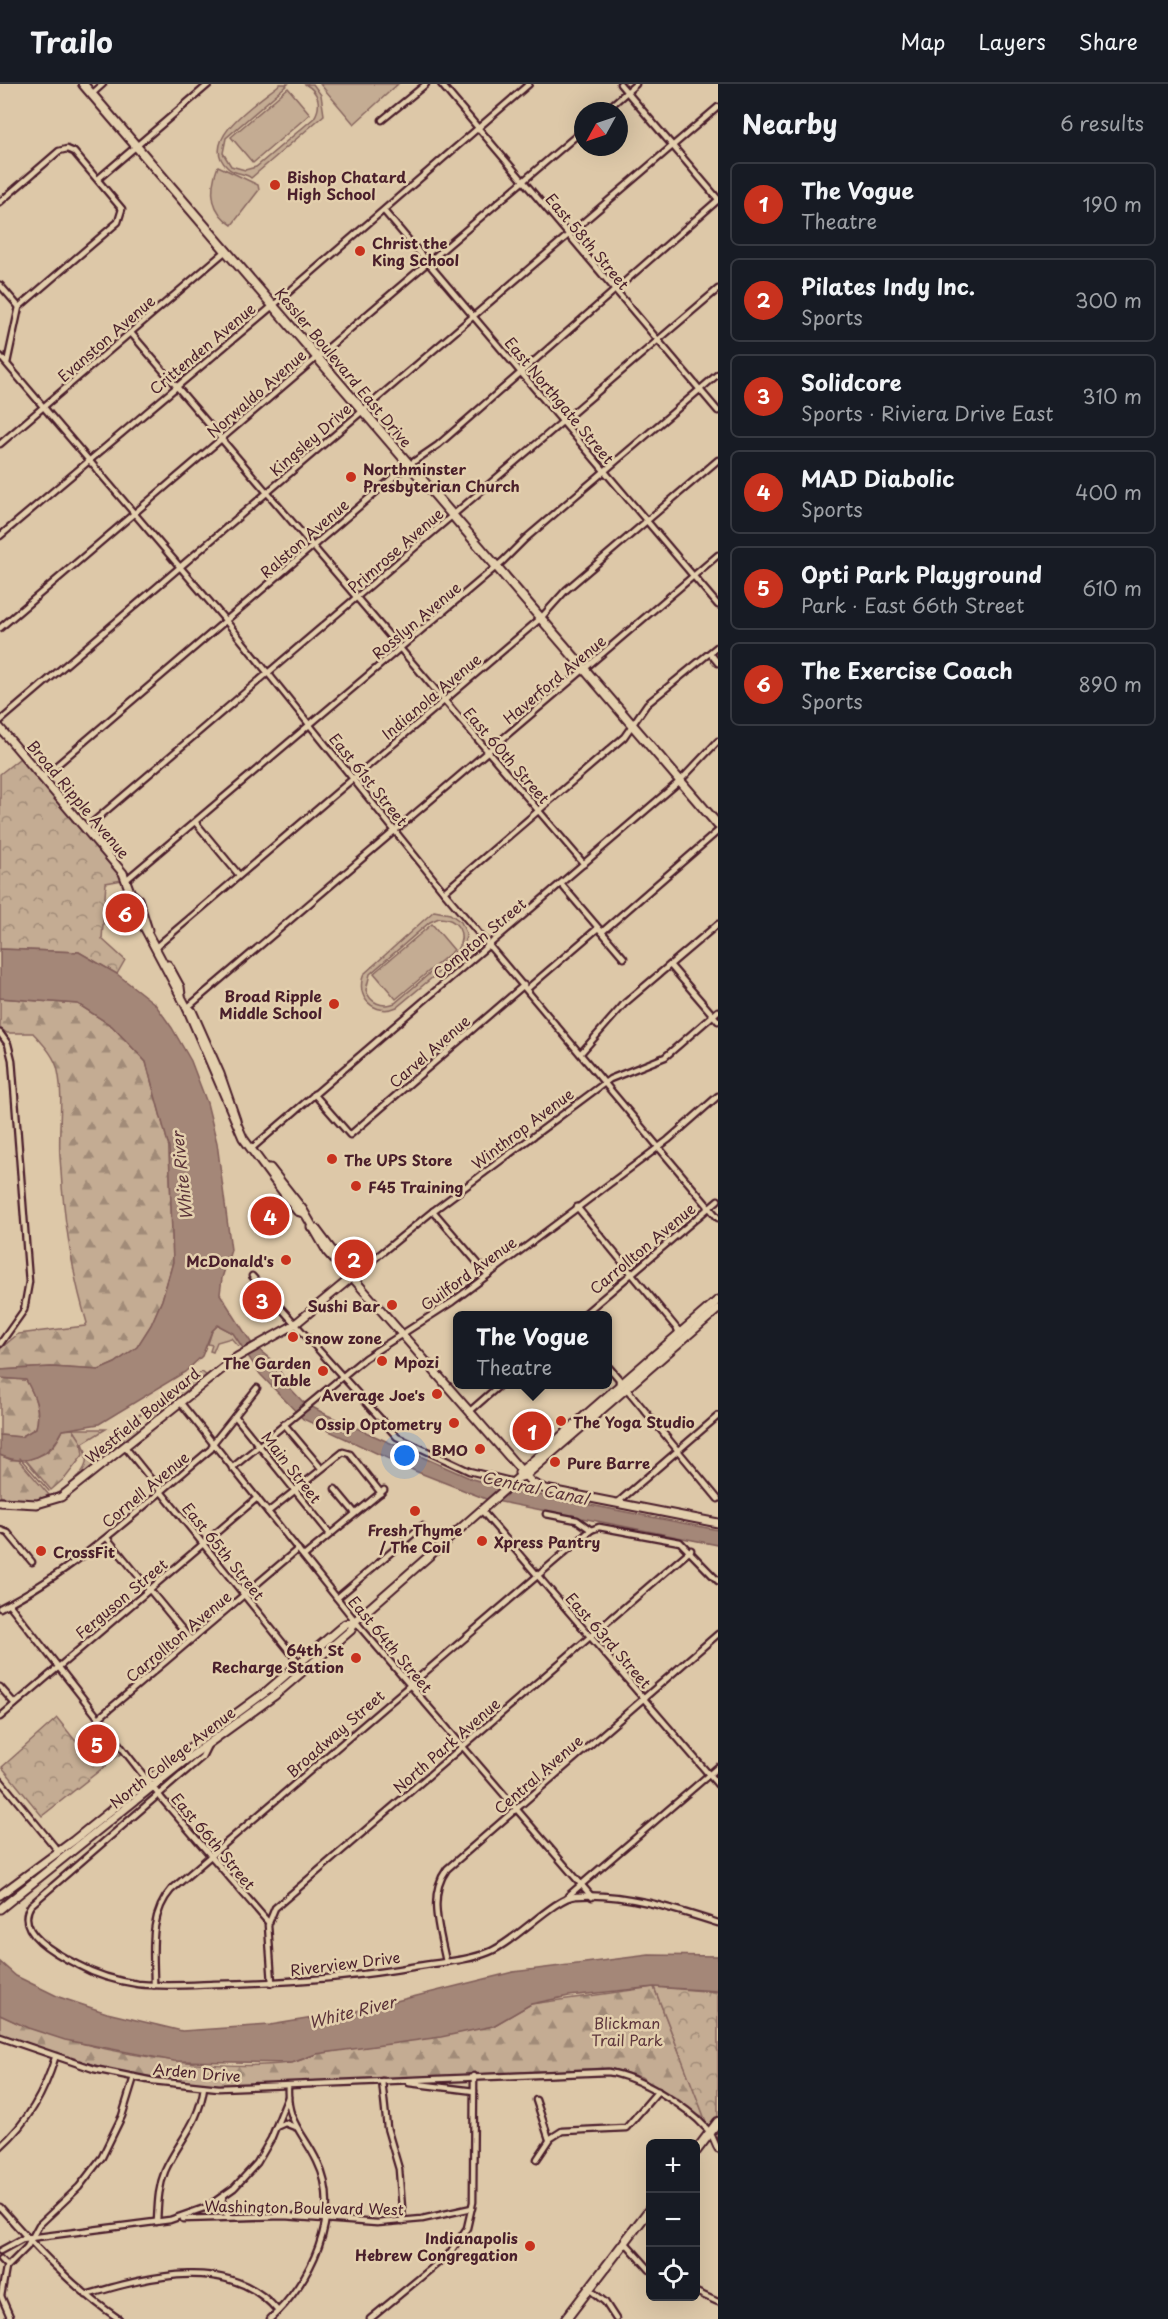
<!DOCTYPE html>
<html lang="en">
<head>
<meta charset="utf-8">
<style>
  :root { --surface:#171b24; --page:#242831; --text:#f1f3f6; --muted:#9ea1a6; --line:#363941; --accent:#c8321e }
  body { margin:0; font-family:"Playpen Sans",sans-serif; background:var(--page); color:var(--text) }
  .controls { position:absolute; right:18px; bottom:18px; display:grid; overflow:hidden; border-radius:9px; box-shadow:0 6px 24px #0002 }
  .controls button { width:54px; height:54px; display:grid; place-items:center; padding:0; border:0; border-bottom:2px solid var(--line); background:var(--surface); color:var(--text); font:30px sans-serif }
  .compass { position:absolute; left:574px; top:18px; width:54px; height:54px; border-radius:50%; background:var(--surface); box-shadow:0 6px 24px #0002; rotate:230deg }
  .you { position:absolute; left:405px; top:1372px; width:21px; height:21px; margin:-15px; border:4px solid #fff; border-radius:50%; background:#1a73e8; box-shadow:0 0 0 9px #1a73e833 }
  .badge { display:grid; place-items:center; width:39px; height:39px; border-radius:50%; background:var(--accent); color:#fff; font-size:20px; font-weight:700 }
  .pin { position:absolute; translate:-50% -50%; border:3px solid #fff; box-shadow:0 2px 6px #0006 }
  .popup { position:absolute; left:453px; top:1227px; width:159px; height:78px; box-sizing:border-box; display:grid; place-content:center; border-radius:9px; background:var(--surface); filter:drop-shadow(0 2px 4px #0005); font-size:20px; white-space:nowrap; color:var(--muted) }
  .popup b { font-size:22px; color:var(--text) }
  .popup::after { content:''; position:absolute; left:50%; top:100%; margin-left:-12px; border:12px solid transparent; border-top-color:var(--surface) }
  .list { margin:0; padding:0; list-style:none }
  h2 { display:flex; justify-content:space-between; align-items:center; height:78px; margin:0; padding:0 24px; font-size:26px }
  h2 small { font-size:20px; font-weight:400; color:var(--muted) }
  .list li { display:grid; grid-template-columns:39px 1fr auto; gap:18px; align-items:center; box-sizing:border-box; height:84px; margin:0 12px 12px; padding:0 12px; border:2px solid var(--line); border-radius:9px }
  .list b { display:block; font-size:22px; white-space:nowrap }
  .list p { margin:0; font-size:20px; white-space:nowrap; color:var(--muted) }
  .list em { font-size:20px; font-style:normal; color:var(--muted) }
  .icon { flex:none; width:33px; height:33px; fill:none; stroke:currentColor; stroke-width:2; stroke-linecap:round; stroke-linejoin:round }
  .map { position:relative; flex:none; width:718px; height:2235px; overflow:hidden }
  header { display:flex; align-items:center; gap:36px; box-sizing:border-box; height:84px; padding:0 30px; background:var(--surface); border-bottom:2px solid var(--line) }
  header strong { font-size:28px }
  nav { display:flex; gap:33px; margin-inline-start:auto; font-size:21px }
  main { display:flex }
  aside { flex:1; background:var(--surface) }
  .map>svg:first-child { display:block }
</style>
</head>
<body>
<header>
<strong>Trailo</strong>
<nav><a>Map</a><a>Layers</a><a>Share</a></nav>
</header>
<main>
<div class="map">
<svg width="718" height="2235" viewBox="0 0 718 2235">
  <defs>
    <pattern id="forest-firs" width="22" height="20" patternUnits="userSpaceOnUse" patternTransform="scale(1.5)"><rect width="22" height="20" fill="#c4ac93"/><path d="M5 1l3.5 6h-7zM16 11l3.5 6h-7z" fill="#a18b78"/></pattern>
    <pattern id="park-crowns" width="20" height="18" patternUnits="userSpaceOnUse" patternTransform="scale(1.5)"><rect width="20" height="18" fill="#c4ac93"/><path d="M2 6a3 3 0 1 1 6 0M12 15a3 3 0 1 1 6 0" fill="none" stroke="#a18b78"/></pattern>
  </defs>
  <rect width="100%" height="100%" fill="#ddc8a8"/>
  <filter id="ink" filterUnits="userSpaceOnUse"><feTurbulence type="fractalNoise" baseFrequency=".0167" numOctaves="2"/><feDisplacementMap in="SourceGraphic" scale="12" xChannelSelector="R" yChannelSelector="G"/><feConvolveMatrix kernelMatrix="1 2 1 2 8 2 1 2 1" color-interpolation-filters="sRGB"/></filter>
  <g filter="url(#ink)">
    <g fill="#c4ac93" stroke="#87665f" stroke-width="1.5" fill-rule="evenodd">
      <path d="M280 0H288L226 54 223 69 231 82 245 86 256 83 314 34C322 21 319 8 305 0H313L321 11 324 31 251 94C245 88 234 91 227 83 197 55 261 16 280 0Z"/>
      <path d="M320 0H398L354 40Z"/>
      <path d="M288 4 310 30 253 79 231 53Z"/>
      <path d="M218 82 258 101 259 106 232 141C210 127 209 105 218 82Z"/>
      <path d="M434 827 450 830 461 838 466 849 465 861 458 872 397 923C375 933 354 913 364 890ZM439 834C458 834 467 850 457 866L395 919C382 924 370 919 366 906L370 890 430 838Z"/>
      <path d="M432 840 454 866 396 915 374 889Z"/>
      <path d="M218 1241 233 1249 242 1261 238 1262 231 1254 217 1258 213 1268 210 1267 212 1261 208 1260 212 1247Z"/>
      <path d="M224 1278 150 1338 145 1329 134 1334 202 1288 207 1292Z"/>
      <path d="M135 1343 140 1347 54 1414 39 1417 2 1415 0 1414C10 1413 28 1417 40 1416 53 1415 84 1392 86 1379 88 1369 79 1354 73 1345H106L83 1359 86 1368 92 1373 108 1358 122 1353 121 1346Z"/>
    </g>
    <g fill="url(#forest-firs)" stroke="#87665f" stroke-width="1.5">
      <path d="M0 914 78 920 112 942 146 978 169 1063 173 1178 162 1216 151 1241 137 1263 115 1279 99 1286 51 1283 0 1286V1265L18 1250 85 1242 87 1239C70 1183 63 1131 60 1073 58 1044 64 1015 58 987 55 972 43 960 33 949H7L0 944Z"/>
      <path d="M0 1294 26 1296C35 1312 41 1326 36 1344L21 1353 0 1351Z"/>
      <path d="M73 1345 81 1357 83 1371 66 1393 51 1406 25 1375C46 1372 54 1366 63 1346Z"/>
      <path d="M0 1371 11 1376 18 1375 49 1411C35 1419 15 1418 0 1412Z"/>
      <path d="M654 1903 705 2034 696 2031 641 1993 609 1984 213 2002 120 1988 41 1966 0 1951V1931C74 1966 209 1989 290 1979 299 1978 308 1973 316 1970L493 1942 531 1920Z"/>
    </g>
    <g fill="url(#park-crowns)" stroke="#87665f" stroke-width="1.5">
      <path d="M24 671 128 795 106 799 102 855 125 876 117 890 79 868 0 865V690Z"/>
      <path d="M57 1634 78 1660 101 1640 123 1668 42 1732 2 1683Z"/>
      <path d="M654 1903 718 1908V2062L710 2048Z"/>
    </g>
    <g fill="#a48778" stroke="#805d59" stroke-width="1.5">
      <path d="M0 865 79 868 117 890 155 920 172 944 191 977 207 1019 217 1059 231 1166 222 1194 220 1210 252 1260 275 1279 289 1303 303 1318 327 1331 472 1395 519 1407 718 1446V1461L486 1415 415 1387 303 1335 260 1290 233 1249 218 1241 212 1247 202 1272 185 1288 99 1340 63 1346C51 1371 27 1384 0 1371V1351L21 1353 36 1344C41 1326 35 1312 26 1296L0 1294V1286L51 1283 99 1286 115 1279 137 1263 151 1241 162 1216 173 1178 169 1063 146 978 112 942 78 920 0 914Z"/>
      <path d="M649 1871 718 1872V1907L654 1903 569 1912 531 1920 493 1942 441 1953 316 1970 292 1979 174 1977 65 1956 28 1944 0 1931V1878L16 1892 59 1913 107 1929 182 1947 270 1941 356 1927 513 1888Z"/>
    </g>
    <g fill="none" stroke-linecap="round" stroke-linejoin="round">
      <path stroke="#805d59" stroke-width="1.5" d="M20 1374 49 1407"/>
      <defs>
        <g id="street">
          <path d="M441 0 718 327"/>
          <path d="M620 0 718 115"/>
          <path d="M93 9 103 0"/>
          <path d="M605 27 636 0"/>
          <path d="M382 36 426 0"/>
          <path d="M98 95 209 0"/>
          <path d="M0 118 59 67 67 65 74 68 122 125 118 138 19 223"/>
          <path d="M384 127 718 521"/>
          <path d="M0 201 19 223 7 279"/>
          <path d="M131 249 584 780"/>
          <path d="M0 272 226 537 444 808 718 1134"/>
          <path d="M0 360 227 166"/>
          <path d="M0 452 282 214 529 0"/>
          <path d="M0 544 583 46"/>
          <path d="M710 569 718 579"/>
          <path d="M0 637 718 23"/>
          <path d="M43 693 403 385 438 361 718 116"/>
          <path d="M196 739 239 791"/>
          <path d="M86 744 718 205"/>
          <path d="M126 796 503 477 525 455 718 290"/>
          <path d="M561 800 624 874"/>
          <path d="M444 808 624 653 647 620 718 562"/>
          <path d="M602 848 718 747"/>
          <path d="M156 863 541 534 566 506 718 376"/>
          <path d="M670 881 718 937"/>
          <path d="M527 905 598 844"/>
          <path d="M187 924 718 471"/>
          <path d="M0 949 8 960 12 976 29 1198 24 1226 0 1260"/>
          <path d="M581 969 625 919 718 840"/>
          <path d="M314 1010 350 1051 524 901"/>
          <path d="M251 1065 680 697 718 657"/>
          <path d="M577 1123 678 1246V1250"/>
          <path d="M433 1127 488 1191"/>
          <path d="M252 1192 397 1353 469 1387 514 1398"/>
          <path d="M352 1193 433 1127 610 995 665 973 718 927"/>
          <path d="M582 1232 718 1116"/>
          <path d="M607 1281 619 1295V1301"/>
          <path d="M626 1304 718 1415"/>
          <path d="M180 1318 360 1543 592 1813"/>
          <path d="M469 1328 501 1300"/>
          <path d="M235 1332 330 1450"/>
          <path d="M284 1340 321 1384"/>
          <path d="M125 1363 299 1579"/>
          <path d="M232 1384 365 1274 452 1218 668 1056 718 1012"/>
          <path d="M335 1405 355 1429"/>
          <path d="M617 1419 718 1332"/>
          <path d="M482 1427 718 1701"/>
          <path d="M268 1428 343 1368 350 1370 381 1409"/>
          <path d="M546 1430 577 1436 591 1446 599 1443 680 1458 718 1497"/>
          <path d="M0 1446 8 1449 32 1478"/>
          <path d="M107 1454 191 1556"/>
          <path d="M304 1472 384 1406"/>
          <path d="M337 1514 422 1442"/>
          <path d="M9 1520 162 1715 268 1838"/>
          <path d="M0 1524C79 1484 144 1421 211 1365L214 1358 257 1304"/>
          <path d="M0 1603 15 1620"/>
          <path d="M0 1633 257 1414"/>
          <path d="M100 1633 298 1465"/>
          <path d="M209 1659 202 1673 31 1821C13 1848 58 1871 78 1881 96 1891 117 1897 138 1900 163 1903 190 1901 215 1900 284 1899 350 1894 418 1882 442 1878 467 1877 489 1868 515 1858 555 1813 576 1812 622 1808 675 1825 718 1839"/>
          <path d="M0 1696 59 1768"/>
          <path d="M568 1812 718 1683"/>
          <path d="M446 1878C440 1847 427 1812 447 1785L718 1550"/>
          <path d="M272 1899 268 1841 275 1824 691 1466"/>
          <path d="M154 1901C154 1869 148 1832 171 1806L591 1446"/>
          <path d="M0 1953 94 1985 153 1997 219 2004 608 1988C639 1993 686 2021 707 2045 713 2050 714 2059 718 2065"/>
          <path d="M382 1997 387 2044 399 2085 403 2137"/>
          <path d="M409 1999 474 2007"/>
          <path d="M536 2016 549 2055"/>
          <path d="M276 2043 285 2039 295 2043"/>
          <path d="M0 2063C28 2038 44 2009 55 1974"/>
          <path d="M537 2075 551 2054 562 2047 626 2044 658 2007"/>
          <path d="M223 2113 221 2123 228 2131"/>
          <path d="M0 2123C36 2164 73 2204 119 2235"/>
          <path d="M183 2135 284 2132 377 2139 422 2135 472 2124"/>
          <path d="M157 2138C158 2120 158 2104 165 2087 179 2056 199 2040 204 2003"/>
          <path d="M625 2158 650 2186"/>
          <path d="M0 2167 22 2155 170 2136 207 2123 234 2104 257 2079 271 2055 288 2013"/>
          <path d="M0 2175 7 2182"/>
          <path d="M589 2205 605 2218 616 2235"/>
          <path d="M696 2208 718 2218"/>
          <path d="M86 2211C149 2193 229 2169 278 2227"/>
          <path d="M11 2235 1 2212 6 2184 27 2163 39 2141 79 2103 102 2073 122 2032 134 1993"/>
          <path d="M270 2235C310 2199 344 2131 317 2077 303 2048 286 2038 288 2002"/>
          <path d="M370 2235 449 2170 467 2144 473 2118 474 1992"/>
        </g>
        <g id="secondary">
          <path d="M0 644 123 789 142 839 187 924 243 1054 297 1127 303 1129"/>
          <path d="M131 809 138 815 148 846"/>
          <path d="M168 881 180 903 181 911"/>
          <path d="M187 924 192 927 220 990 236 1036"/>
          <path d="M266 1084H270L303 1126 328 1169 347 1190"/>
          <path d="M311 1143 316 1145 352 1193 532 1399 545 1405 718 1439"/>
          <path d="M519 1389 718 1216"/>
          <path d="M0 1418 37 1420 61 1413 237 1273 294 1241 352 1193"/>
          <path d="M0 1811 73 1757 172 1677 267 1607 345 1540 355 1537"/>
          <path d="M0 1825 183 1678 274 1612 351 1546 355 1537 518 1394 525 1392 718 1225"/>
        </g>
        <g id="primary">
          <path d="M83 0 718 741"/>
          <path d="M696 2067 718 2038"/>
          <path d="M566 2235 650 2125"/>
        </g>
      </defs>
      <use href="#street" stroke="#4a1f2b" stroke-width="9"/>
      <use href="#secondary" stroke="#4a1f2b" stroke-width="11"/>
      <use href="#primary" stroke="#4a1f2b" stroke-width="12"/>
      <use href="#street" stroke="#e3cfad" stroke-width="4.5"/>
      <use href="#secondary" stroke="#e3cfad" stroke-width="7"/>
      <use href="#primary" stroke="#e3cfad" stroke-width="8"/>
    </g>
  </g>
  <g fill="#c8321e" stroke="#e3cfad" stroke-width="2">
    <circle cx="275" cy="101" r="6"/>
    <circle cx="360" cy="167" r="6"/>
    <circle cx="351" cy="393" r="6"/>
    <circle cx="334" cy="920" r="6"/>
    <circle cx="332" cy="1075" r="6"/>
    <circle cx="356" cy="1102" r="6"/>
    <circle cx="286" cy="1176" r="6"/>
    <circle cx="392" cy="1221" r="6"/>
    <circle cx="293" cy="1253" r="6"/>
    <circle cx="382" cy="1277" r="6"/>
    <circle cx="323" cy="1287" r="6"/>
    <circle cx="437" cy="1310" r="6"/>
    <circle cx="561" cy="1337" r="6"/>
    <circle cx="454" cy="1339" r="6"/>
    <circle cx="480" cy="1365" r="6"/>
    <circle cx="555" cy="1378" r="6"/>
    <circle cx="415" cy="1427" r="6"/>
    <circle cx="482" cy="1457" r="6"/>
    <circle cx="41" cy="1467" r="6"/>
    <circle cx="356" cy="1574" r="6"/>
    <circle cx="530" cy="2162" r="6"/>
  </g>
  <g text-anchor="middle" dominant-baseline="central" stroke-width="5" stroke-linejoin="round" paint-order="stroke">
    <g font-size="15" font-weight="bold" fill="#4a1f2b" stroke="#e3cfad" text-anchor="start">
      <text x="287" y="92">Bishop Chatard<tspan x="287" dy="17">High School</tspan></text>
      <text x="372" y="158">Christ the<tspan x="372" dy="17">King School</tspan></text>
      <text x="363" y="384">Northminster<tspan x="363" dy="17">Presbyterian Church</tspan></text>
      <text x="322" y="911" text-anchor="end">Broad Ripple<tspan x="322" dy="17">Middle School</tspan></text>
      <text x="344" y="1075">The UPS Store</text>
      <text x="368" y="1102">F45 Training</text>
      <text x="274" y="1176" text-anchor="end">McDonald's</text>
      <text x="380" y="1221" text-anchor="end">Sushi Bar</text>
      <text x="305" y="1253">snow zone</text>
      <text x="394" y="1277">Mpozi</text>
      <text x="311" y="1278" text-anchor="end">The Garden<tspan x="311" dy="17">Table</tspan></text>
      <text x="425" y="1310" text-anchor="end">Average Joe's</text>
      <text x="573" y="1337">The Yoga Studio</text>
      <text x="442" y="1339" text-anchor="end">Ossip Optometry</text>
      <text x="468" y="1365" text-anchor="end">BMO</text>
      <text x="567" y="1378">Pure Barre</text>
      <text x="415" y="1445" text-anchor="middle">Fresh Thyme<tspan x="415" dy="17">/ The Coil</tspan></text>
      <text x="494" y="1457">Xpress Pantry</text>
      <text x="53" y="1467">CrossFit</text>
      <text x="344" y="1565" text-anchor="end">64th St<tspan x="344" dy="17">Recharge Station</tspan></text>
      <text x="518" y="2153" text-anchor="end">Indianapolis<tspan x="518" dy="17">Hebrew Congregation</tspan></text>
    </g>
    <g font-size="15" fill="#4a1f2b" stroke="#e3cfad">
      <text transform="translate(588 157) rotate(50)">East 58th Street</text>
      <text transform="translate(106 254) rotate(-41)">Evanston Avenue</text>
      <text transform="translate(202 264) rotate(-40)">Crittenden Avenue</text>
      <text transform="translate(344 283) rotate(50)">Kessler Boulevard East Drive</text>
      <text transform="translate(256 309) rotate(-41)">Norwaldo Avenue</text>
      <text transform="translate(560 316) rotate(50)">East Northgate Street</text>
      <text transform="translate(310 355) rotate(-41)">Kingsley Drive</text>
      <text transform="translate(304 454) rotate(-41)">Ralston Avenue</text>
      <text transform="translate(395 466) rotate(-41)">Primrose Avenue</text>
      <text transform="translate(416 536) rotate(-40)">Rosslyn Avenue</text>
      <text transform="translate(554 595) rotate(-40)">Haverford Avenue</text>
      <text transform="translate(431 612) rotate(-40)">Indianola Avenue</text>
      <text transform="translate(507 671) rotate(49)">East 60th Street</text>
      <text transform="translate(369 695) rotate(51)">East 61st Street</text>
      <text transform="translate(79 715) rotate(50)">Broad Ripple Avenue</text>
      <text transform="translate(479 854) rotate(-40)">Compton Street</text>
      <text transform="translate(429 967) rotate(-41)">Carvel Avenue</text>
      <text transform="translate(522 1044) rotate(-37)">Winthrop Avenue</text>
      <text transform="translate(642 1164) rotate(-40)">Carrollton Avenue</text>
      <text transform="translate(468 1189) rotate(-36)">Guilford Avenue</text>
      <text transform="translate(142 1331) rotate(-39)">Westfield Boulevard</text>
      <text transform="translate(292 1383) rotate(52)">Main Street</text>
      <text transform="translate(145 1405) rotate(-40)">Cornell Avenue</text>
      <text transform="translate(224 1467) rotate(51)">East 65th Street</text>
      <text transform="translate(121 1514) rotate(-40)">Ferguson Street</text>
      <text transform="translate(178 1552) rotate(-40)">Carrollton Avenue</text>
      <text transform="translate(609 1556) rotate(49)">East 63rd Street</text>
      <text transform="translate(391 1560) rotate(50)">East 64th Street</text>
      <text transform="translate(335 1649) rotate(-41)">Broadway Street</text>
      <text transform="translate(446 1661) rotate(-41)">North Park Avenue</text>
      <text transform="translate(172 1673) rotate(-38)">North College Avenue</text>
      <text transform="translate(538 1690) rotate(-41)">Central Avenue</text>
      <text transform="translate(214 1757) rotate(50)">East 66th Street</text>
      <text transform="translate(345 1879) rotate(-7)">Riverview Drive</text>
      <text transform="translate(197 1988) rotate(5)">Arden Drive</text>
      <text transform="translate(304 2123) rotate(1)">Washington Boulevard West</text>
    </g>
    <g font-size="15" fill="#5c343b" stroke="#e3cfad">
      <text x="627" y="1938">Blickman<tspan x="627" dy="17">Trail Park</tspan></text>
    </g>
    <g font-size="16" font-style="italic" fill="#5c343a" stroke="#e3cfad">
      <text transform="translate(181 1092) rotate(-96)">White River</text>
      <text transform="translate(535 1403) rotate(12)">Central Canal</text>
      <text transform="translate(352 1927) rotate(-14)">White River</text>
    </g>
  </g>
</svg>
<div class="controls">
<button>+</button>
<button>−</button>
<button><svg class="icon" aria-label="locate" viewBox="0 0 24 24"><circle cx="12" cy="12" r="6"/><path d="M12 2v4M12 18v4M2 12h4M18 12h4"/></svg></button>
</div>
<svg class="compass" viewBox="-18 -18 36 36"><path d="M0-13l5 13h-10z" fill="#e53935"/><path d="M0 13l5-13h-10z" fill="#9ea1a6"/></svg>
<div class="you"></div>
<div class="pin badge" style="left:532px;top:1347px">1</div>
<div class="popup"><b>The Vogue</b>Theatre</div>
<div class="pin badge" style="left:354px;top:1175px">2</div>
<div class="pin badge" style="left:262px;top:1216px">3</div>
<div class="pin badge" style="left:270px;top:1132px">4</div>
<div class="pin badge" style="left:97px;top:1660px">5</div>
<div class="pin badge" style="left:125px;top:829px">6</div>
</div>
<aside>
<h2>Nearby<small>6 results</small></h2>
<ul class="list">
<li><span class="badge">1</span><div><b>The Vogue</b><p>Theatre</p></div><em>190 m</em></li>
<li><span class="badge">2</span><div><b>Pilates Indy Inc.</b><p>Sports</p></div><em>300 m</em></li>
<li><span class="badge">3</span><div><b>Solidcore</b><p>Sports · Riviera Drive East</p></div><em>310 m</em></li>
<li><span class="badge">4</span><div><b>MAD Diabolic</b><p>Sports</p></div><em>400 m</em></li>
<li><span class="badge">5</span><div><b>Opti Park Playground</b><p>Park · East 66th Street</p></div><em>610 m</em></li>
<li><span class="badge">6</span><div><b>The Exercise Coach</b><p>Sports</p></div><em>890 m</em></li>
</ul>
</aside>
</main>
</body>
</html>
